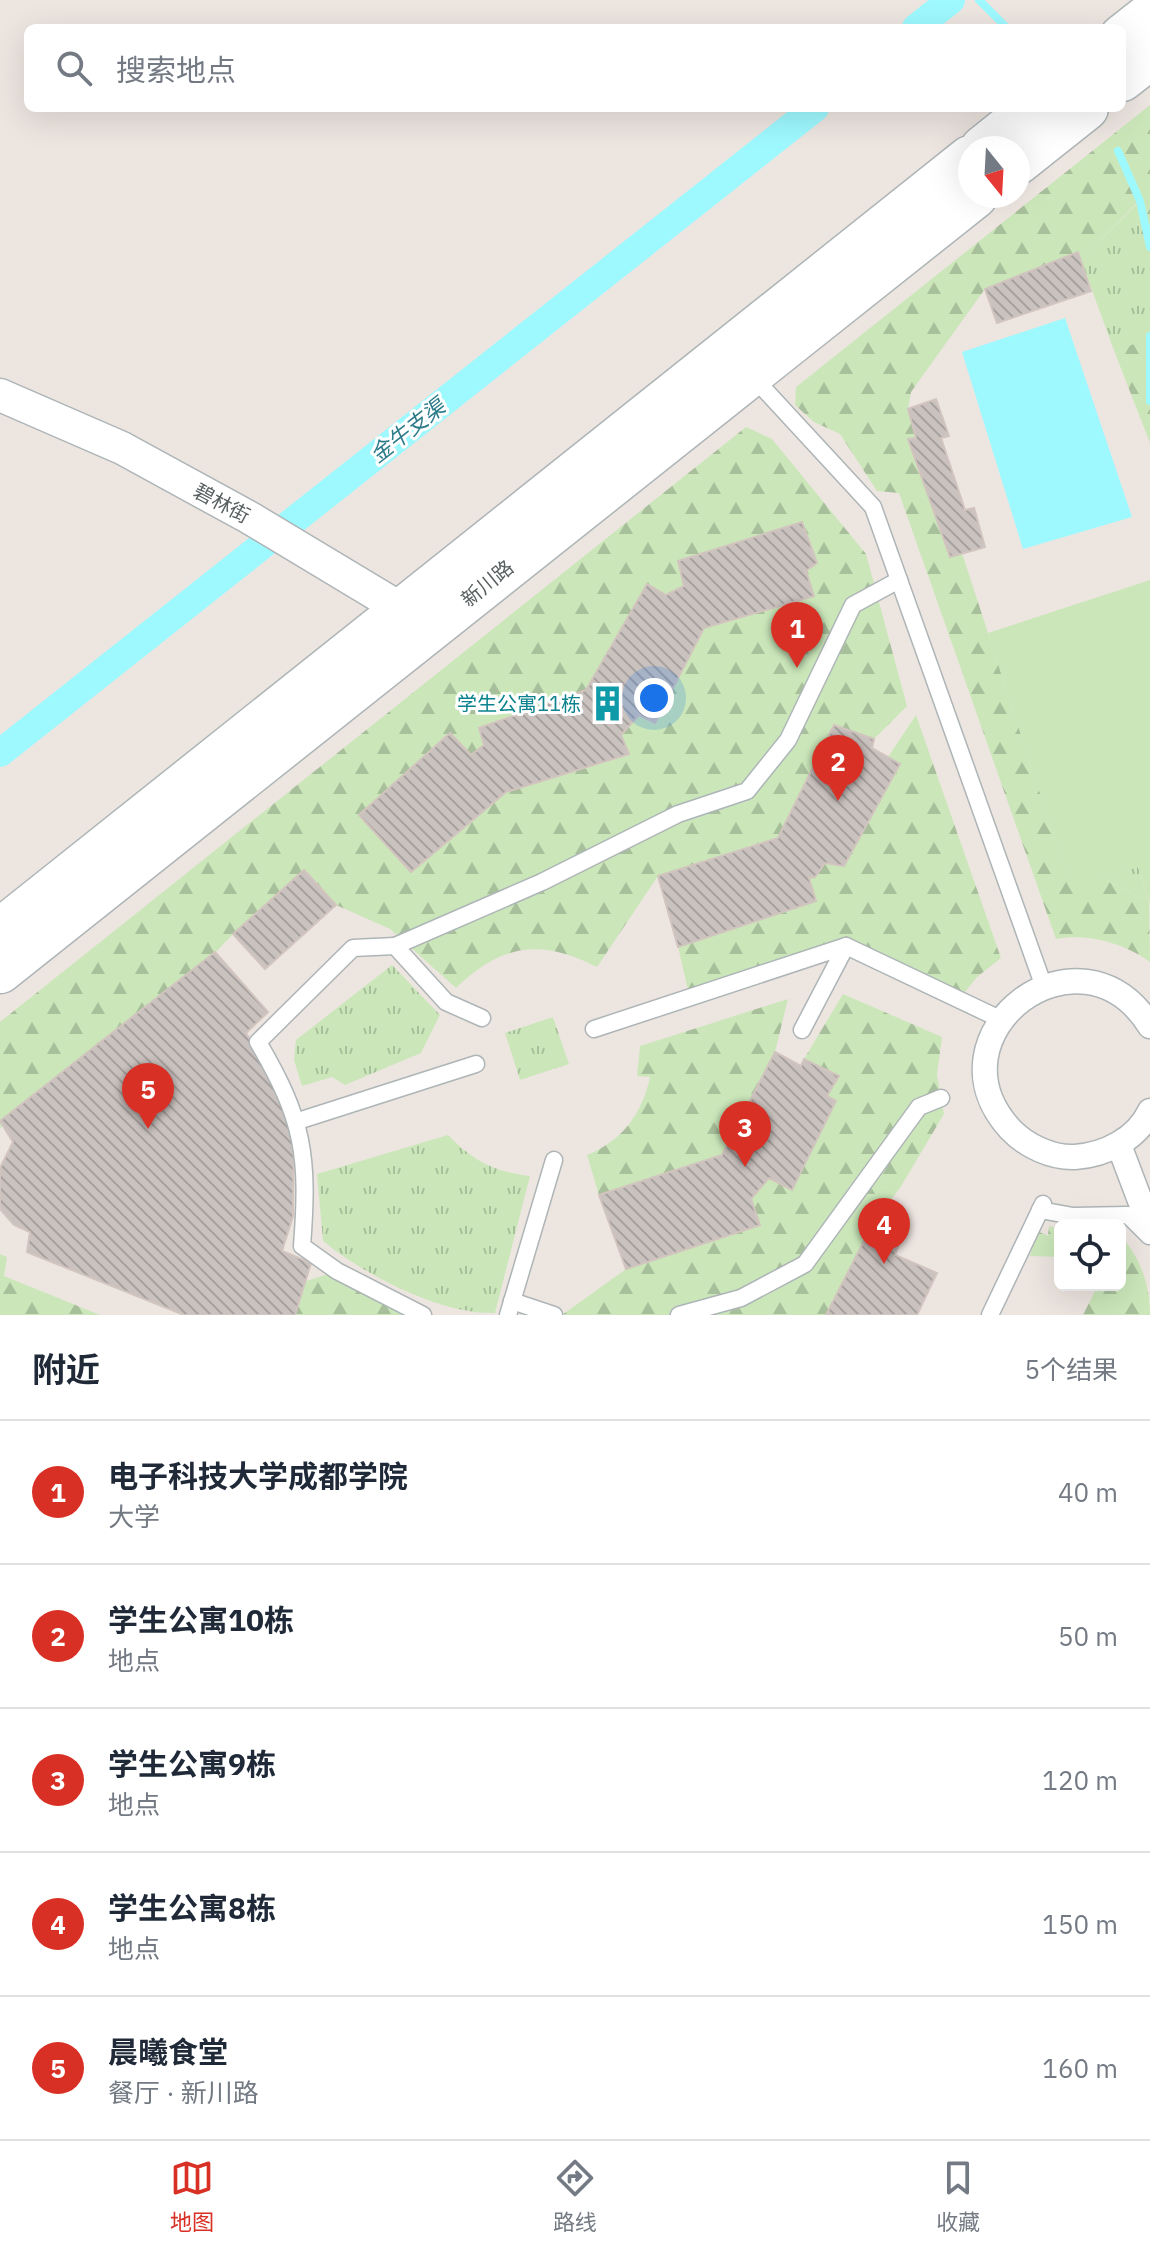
<!DOCTYPE html>
<html lang="zh">
<head>
<meta charset="utf-8">
<style>
  :root { --surface:#fff; --page:#f2f2f3; --text:#1f2937; --muted:#747a83; --line:#e0e1e3; --accent:#d93025 }
  body { margin:0; font-family:"IBM Plex Sans","Noto Sans SC",sans-serif; background:var(--page); color:var(--text) }
  .controls { position:absolute; right:24px; bottom:24px; display:grid; overflow:hidden; border-radius:12px; box-shadow:0 8px 32px #0002 }
  .controls button { width:72px; height:72px; display:grid; place-items:center; padding:0; border:0; border-bottom:2px solid var(--line); background:var(--surface); color:var(--text); font:40px sans-serif }
  .compass { position:absolute; left:958px; top:136px; width:72px; height:72px; border-radius:50%; background:var(--surface); box-shadow:0 8px 32px #0002; rotate:162deg }
  .you { position:absolute; left:654px; top:698px; width:28px; height:28px; margin:-20px; border:6px solid #fff; border-radius:50%; background:#1a73e8; box-shadow:0 0 0 12px #1a73e833 }
  .badge { display:grid; place-items:center; width:52px; height:52px; border-radius:50%; background:var(--accent); color:#fff; font-size:26px; font-weight:700 }
  .pin { position:absolute; translate:-50% -66px; filter:drop-shadow(0 2px 4px #0008) }
  .pin::after { content:''; position:absolute; top:42px; width:28px; height:24px; background:inherit; clip-path:polygon(0 0,100% 0,50% 100%) }
  .list { margin:0; padding:0; list-style:none }
  h2 { display:flex; justify-content:space-between; align-items:center; height:104px; margin:0; padding:0 32px; font-size:34px }
  h2 small { font-size:26px; font-weight:400; color:var(--muted) }
  .list li { display:grid; grid-template-columns:52px 1fr auto; gap:24px; align-items:center; box-sizing:border-box; height:144px; padding:0 32px; border-top:2px solid var(--line) }
  .list b { display:block; font-size:30px; white-space:nowrap }
  .list p { margin:0; font-size:26px; white-space:nowrap; color:var(--muted) }
  .list em { font-size:26px; font-style:normal; color:var(--muted) }
  .icon { flex:none; width:44px; height:44px; fill:none; stroke:currentColor; stroke-width:2; stroke-linecap:round; stroke-linejoin:round }
  .map { position:relative; flex:none; width:1150px; height:1315px; overflow:hidden }
  .search { position:absolute; background:var(--surface); box-shadow:0 8px 32px #0002; left:24px; right:24px; top:24px; height:88px; display:flex; align-items:center; gap:20px; box-sizing:border-box; padding:0 28px; border-radius:12px; color:var(--muted); font-size:30px }
  .sheet { height:824px; background:var(--surface) }
  nav { display:flex; justify-content:space-around; align-items:center; box-sizing:border-box; height:112px; border-top:2px solid var(--line); background:var(--surface); font-size:22px; color:var(--muted) }
  nav a { display:grid; justify-items:center; gap:4px }
  nav .on { color:var(--accent) }
  .map>svg:first-child { display:block }
</style>
</head>
<body>
<div class="map">
<svg width="1150" height="1315" viewBox="0 0 1150 1315">
  <defs>
    <pattern id="grass-tufts" width="24" height="20" patternUnits="userSpaceOnUse" patternTransform="scale(2)"><rect width="24" height="20" fill="#cbe7ba"/><path d="M3 7l-1-3M5 7V3M7 7l1-3M15 17l-1-3M17 17v-4M19 17l1-3" fill="none" stroke="#a8bf9b"/></pattern>
    <pattern id="forest-firs" width="22" height="20" patternUnits="userSpaceOnUse" patternTransform="scale(2)"><rect width="22" height="20" fill="#cbe7ba"/><path d="M5 1l3.5 6h-7zM16 11l3.5 6h-7z" fill="#a8bf9b"/></pattern>
    <pattern id="building-back-hatch" width="6" height="6" patternUnits="userSpaceOnUse" patternTransform="scale(2)"><rect width="6" height="6" fill="#cac2bf"/><path d="M-1 5l2 2M0 0l6 6M5-1l2 2" fill="none" stroke="#a7a19f"/></pattern>
  </defs>
  <rect width="100%" height="100%" fill="#ede5e0"/>
  <g fill="url(#grass-tufts)">
    <path d="M1140 201 1150 247V338L1115 353 1078 252 1092 248Z"/>
    <path d="M1138 867 1149 902 1103 878Z"/>
    <path d="M392 965 440 1015 421 1053 345 1085 332 1077 302 1086 294 1060 296 1040Z"/>
    <path d="M553 1017 569 1064 520 1080 505 1033Z"/>
    <path d="M448 1135C473 1161 495 1172 530 1176L495 1313C441 1315 363 1274 323 1241L317 1174Z"/>
  </g>
  <g fill="url(#forest-firs)" fill-rule="evenodd">
    <path d="M1150 105V247L1139 201 1092 248 985 289 911 392 908 409 916 438 909 439 962 553 1071 888 1103 878 1149 902 1150 962C1124 943 1088 933 1056 939L899 493 877 491 840 434 814 422 795 405 796 387Z"/>
    <path d="M1150 336V443L1115 353Z"/>
    <path d="M746 427 772 439 866 554 907 706 874 739 834 725 778 837 658 876 597 967C540 938 502 944 456 988L390 929 336 905 304 870 233 934 192 977 0 1128V1022ZM817 563 704 628 655 723 639 715 621 735 629 755 506 792 411 872 359 814 450 734 471 755 484 745 479 727 586 690 647 584 666 595 684 586Z"/>
    <path d="M916 715 1001 958 977 977 958 1001 846 946 690 998 678 947 815 901 809 878 825 863 844 866 900 765 888 757Z"/>
    <path d="M843 994 942 1037 937 1075 944 1114 900 1188 872 1225 826 1315H562L626 1269 759 1225 751 1199 836 1101 827 1096 839 1077 804 1059Z"/>
    <path d="M788 999 775 1052 722 1155 599 1195 587 1155C622 1141 642 1114 650 1077L637 1076 640 1046Z"/>
    <path d="M1049 1226 1060 1229V1257L1030 1256 1037 1231 1048 1236Z"/>
    <path d="M1120 1235C1140 1257 1150 1284 1150 1315H1083L1098 1285H1120Z"/>
    <path d="M0 1254 7 1257 4 1276 100 1315H0Z"/>
    <path d="M337 1271 423 1315H280L288 1287Z"/>
  </g>
  <path fill="#cbe7ba" d="M1150 580V904L1138 867 1071 889 988 633Z"/>
  <path fill="#9ef9ff" d="M1065 318 1132 517 1023 549 962 352Z"/>
  <g fill="none" stroke-linecap="round" stroke-linejoin="round">
    <g stroke="#9ef9ff" stroke-width="8">
      <path d="M979 0 1007 28"/>
      <path d="M1118 151 1140 201 1150 247"/>
      <path d="M1150 336V401"/>
    </g>
    <g stroke="#9ef9ff" stroke-width="28">
      <path d="M916 28 951 0"/>
      <path d="M0 753 815 108"/>
    </g>
  </g>
  <g fill="url(#building-back-hatch)" stroke="#d2c4be" stroke-width="2">
    <path d="M1078 252 1091 291 997 323 985 289Z"/>
    <path d="M936 399 949 436 941 438 965 510 974 508 985 547 950 557 908 439 916 438 908 409Z"/>
    <path d="M802 522 817 563 806 571 814 596 704 628 655 723 639 715 621 735 629 754 506 792 411 872 359 815 450 733 471 755 484 745 479 728 586 690 647 584 666 595 684 586 678 561Z"/>
    <path d="M834 725 874 739 872 748 900 764 844 866 825 863 815 877 809 878 816 901 678 947 658 876 778 838Z"/>
    <path d="M304 870 336 905 265 969 233 934Z"/>
    <path d="M215 952 268 1012 246 1033 269 1071 294 1134 293 1216 282 1251 311 1263 295 1315H184L27 1252 30 1232 14 1225 0 1209V1168L13 1142 0 1121Z"/>
    <path d="M775 1052 801 1066 804 1059 839 1076 827 1096 836 1101 792 1190 769 1178 751 1199 760 1225 626 1269 599 1195 722 1155Z"/>
    <path d="M872 1225 903 1234 895 1255 937 1273 917 1315H826Z"/>
  </g>
  <g fill="none" stroke-linecap="round" stroke-linejoin="round">
    <defs>
      <g id="service">
        <path d="M753 377 873 507 1044 987"/>
        <path d="M395 946 353 948 258 1042C304 1120 309 1156 302 1246L337 1271 423 1315"/>
        <path d="M482 1018 446 1002 395 946 542 882 678 814 747 791 788 740 853 605 899 580"/>
        <path d="M594 1029 846 946 1002 1020"/>
        <path d="M802 1030 846 946"/>
        <path d="M298 1121 476 1064"/>
        <path d="M1040 1210 1073 1216 1128 1215 1149 1236"/>
        <path d="M512 1301 554 1315"/>
        <path d="M508 1315 554 1160"/>
        <path d="M679 1315 741 1298 805 1264 919 1107 941 1098"/>
        <path d="M990 1315 1043 1204"/>
      </g>
      <g id="pedestrian">
        <path d="M1150 1026C1080 915 924 1034 1010 1129 1026 1146 1052 1158 1075 1157 1105 1155 1137 1139 1150 1111"/>
        <path d="M1119 1145 1150 1227"/>
      </g>
      <path id="minor" d="M0 395 122 448 250 518 403 610 420 616"/>
      <g id="secondary">
        <path d="M1122 37 1150 15"/>
        <path d="M1122 79 1150 57"/>
        <path d="M983 148 1033 108"/>
        <path d="M1018 162 1086 108"/>
        <path d="M0 931 970 158"/>
        <path d="M0 971 975 196"/>
      </g>
    </defs>
    <use href="#service" stroke="#aeb5b7" stroke-width="19"/>
    <use href="#pedestrian" stroke="#aeb5b7" stroke-width="27"/>
    <use href="#minor" stroke="#aeb5b7" stroke-width="35"/>
    <use href="#secondary" stroke="#adb5b7" stroke-width="47"/>
    <use href="#service" stroke="#fff" stroke-width="16"/>
    <use href="#pedestrian" stroke="#fff" stroke-width="24"/>
    <use href="#minor" stroke="#fff" stroke-width="32"/>
    <use href="#secondary" stroke="#fff" stroke-width="44"/>
  </g>
  <defs>
    <symbol id="building-bare" viewBox="-9 -9 18 18"><path d="M-4-6H4V6H1V3H-1V6H-4ZM-2.5-4.3h1.7v1.8h-1.7ZM.8-4.3h1.7v1.8H.8ZM-2.5-1h1.7V.8h-1.7ZM.8-1h1.7V.8H.8Z" fill="#0f9aa8" stroke="#fff" stroke-width="2.5" paint-order="stroke"/></symbol>
  </defs>
  <g fill-rule="evenodd">
    <use href="#building-bare" x="582" y="678" width="51" height="51"/>
  </g>
  <g text-anchor="middle" dominant-baseline="central" stroke-width="6" stroke-linejoin="round" paint-order="stroke">
    <g font-size="20" fill="#596062" stroke="#fff">
      <text transform="translate(222 503) rotate(28)">碧林街</text>
      <text transform="translate(487 583) rotate(-39)">新川路</text>
    </g>
    <g font-size="20" fill="#0d838f" stroke="#fff" text-anchor="end">
      <text x="581" y="703">学生公寓11栋</text>
    </g>
    <g font-size="22" font-style="italic" fill="#2c7b89" stroke="#fff">
      <text transform="translate(407 430) rotate(-38)">金牛支渠</text>
    </g>
  </g>
</svg>
<div class="controls">
<button><svg class="icon" aria-label="locate" viewBox="0 0 24 24"><circle cx="12" cy="12" r="6"/><path d="M12 2v4M12 18v4M2 12h4M18 12h4"/></svg></button>
</div>
<svg class="compass" viewBox="-18 -18 36 36"><path d="M0-13l5 13h-10z" fill="#e53935"/><path d="M0 13l5-13h-10z" fill="#747a83"/></svg>
<div class="you"></div>
<div class="pin badge" style="left:797px;top:668px">1</div>
<div class="pin badge" style="left:838px;top:801px">2</div>
<div class="pin badge" style="left:745px;top:1167px">3</div>
<div class="pin badge" style="left:884px;top:1264px">4</div>
<div class="pin badge" style="left:148px;top:1129px">5</div>
<div class="search"><svg class="icon" aria-label="search" viewBox="0 0 24 24"><circle cx="10" cy="10" r="6"/><path d="M15 15l6 6"/></svg>搜索地点</div>
</div>
<section class="sheet">
<h2>附近<small>5个结果</small></h2>
<ul class="list">
<li><span class="badge">1</span><div><b>电子科技大学成都学院</b><p>大学</p></div><em>40 m</em></li>
<li><span class="badge">2</span><div><b>学生公寓10栋</b><p>地点</p></div><em>50 m</em></li>
<li><span class="badge">3</span><div><b>学生公寓9栋</b><p>地点</p></div><em>120 m</em></li>
<li><span class="badge">4</span><div><b>学生公寓8栋</b><p>地点</p></div><em>150 m</em></li>
<li><span class="badge">5</span><div><b>晨曦食堂</b><p>餐厅 · 新川路</p></div><em>160 m</em></li>
</ul>
</section>
<nav>
<a class="on"><svg class="icon" aria-label="map" viewBox="0 0 24 24"><path d="M3 6l6-2 6 2 6-2v14l-6 2-6-2-6 2zM9 4v14M15 6v14"/></svg>地图</a>
<a><svg class="icon" aria-label="directions" viewBox="0 0 24 24"><path d="M12 3l9 9-9 9-9-9zM9 14v-3h6M13 9l2 2-2 2"/></svg>路线</a>
<a><svg class="icon" aria-label="saved" viewBox="0 0 24 24"><path d="M7 4h10v16l-5-4-5 4z"/></svg>收藏</a>
</nav>
</body>
</html>
